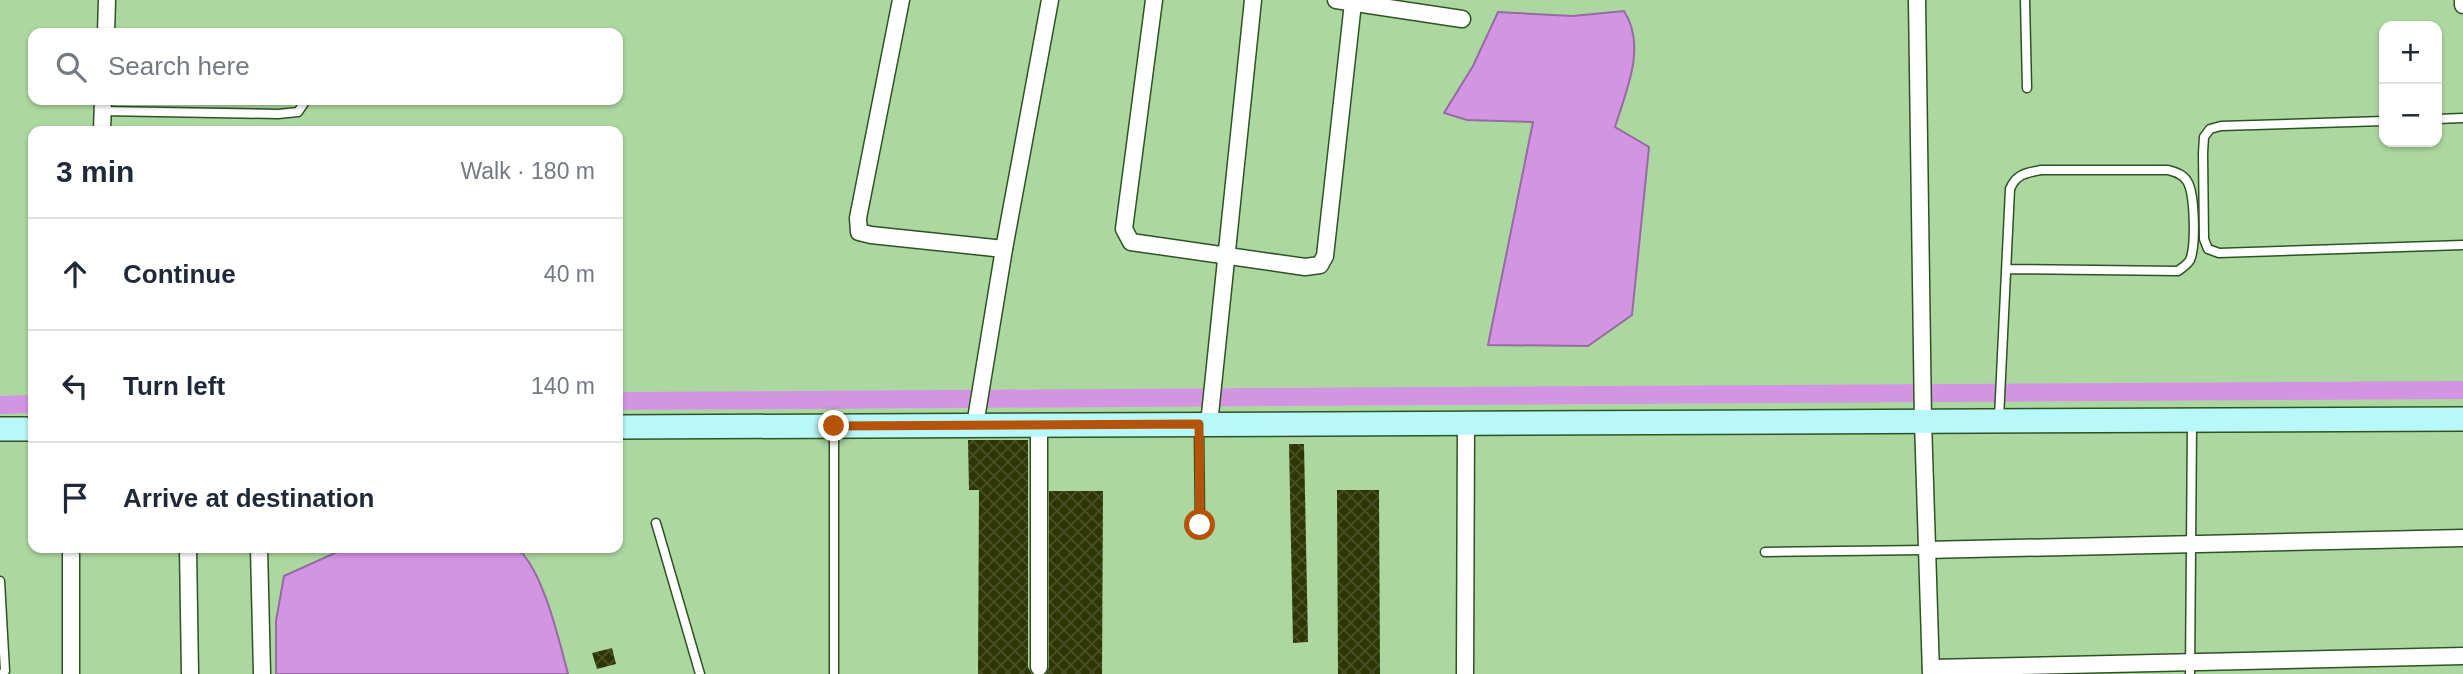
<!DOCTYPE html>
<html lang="en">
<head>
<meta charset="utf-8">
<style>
  :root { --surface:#fff; --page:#f6f6f7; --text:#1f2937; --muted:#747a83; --line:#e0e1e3 }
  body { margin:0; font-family:Helvetica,sans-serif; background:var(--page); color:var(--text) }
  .controls { position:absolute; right:21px; top:21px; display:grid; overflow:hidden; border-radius:14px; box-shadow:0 2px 5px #0004 }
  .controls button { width:63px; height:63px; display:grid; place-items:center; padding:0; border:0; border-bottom:2px solid var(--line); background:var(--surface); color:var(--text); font:35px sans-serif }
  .stop { position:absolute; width:21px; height:21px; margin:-16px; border:5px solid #b45309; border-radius:50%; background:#fff }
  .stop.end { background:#b45309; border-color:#fff; box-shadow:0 2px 7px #0008 }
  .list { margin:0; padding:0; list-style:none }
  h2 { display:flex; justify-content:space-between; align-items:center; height:91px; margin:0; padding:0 28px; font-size:30px }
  h2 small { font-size:23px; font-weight:400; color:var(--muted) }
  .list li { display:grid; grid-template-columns:46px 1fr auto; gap:21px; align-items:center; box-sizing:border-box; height:112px; padding:0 28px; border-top:2px solid var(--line) }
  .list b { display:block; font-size:26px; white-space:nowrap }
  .list em { font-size:23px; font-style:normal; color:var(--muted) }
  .icon { flex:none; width:38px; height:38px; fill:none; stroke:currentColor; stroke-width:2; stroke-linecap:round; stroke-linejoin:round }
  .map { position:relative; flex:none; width:2463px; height:674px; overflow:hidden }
  .search { position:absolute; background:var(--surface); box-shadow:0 2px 5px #0004; left:28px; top:28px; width:595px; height:77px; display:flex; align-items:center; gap:18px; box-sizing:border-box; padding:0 24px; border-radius:14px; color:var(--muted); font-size:26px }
  .panel { position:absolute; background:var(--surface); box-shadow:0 2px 5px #0004; left:28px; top:126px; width:595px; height:427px; border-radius:14px }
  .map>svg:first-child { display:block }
</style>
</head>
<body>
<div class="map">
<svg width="2463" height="674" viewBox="0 0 2463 674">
  <defs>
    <pattern id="building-cross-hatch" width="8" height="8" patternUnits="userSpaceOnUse" patternTransform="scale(1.75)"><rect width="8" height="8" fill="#2e3604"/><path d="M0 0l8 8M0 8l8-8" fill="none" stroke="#495027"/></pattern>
  </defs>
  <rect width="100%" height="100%" fill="#add7a1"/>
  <g fill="#d394e4" stroke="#956ca0" stroke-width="2">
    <path d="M1624 11C1647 46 1626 91 1615 127L1649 147 1632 315 1588 346 1488 345 1533 122 1467 120 1444 113 1473 66 1498 12 1573 16Z"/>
    <path d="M346 548H517C543 570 559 640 568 674H276V621L284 576Z"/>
  </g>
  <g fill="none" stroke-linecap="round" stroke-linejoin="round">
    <g stroke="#d394e4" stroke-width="18">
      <path d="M618 401 2463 390"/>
      <path d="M0 405 33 404"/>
    </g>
  </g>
  <g fill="url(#building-cross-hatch)">
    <path d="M968 440H1028V667L1032 674H978L979 490H969Z"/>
    <path d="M1289 444H1304L1308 642 1293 643Z"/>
    <path d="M1337 490H1379L1380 674H1338Z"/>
    <path d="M1049 491H1103L1102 674H1046L1049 667Z"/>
    <path d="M612 648 616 664 597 669 592 653Z"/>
  </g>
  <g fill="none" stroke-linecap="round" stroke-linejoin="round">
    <defs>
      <g id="lane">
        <path d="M2025 0 2027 88"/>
        <path d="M102 111 278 114 298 112 306 100"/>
        <path d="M2437 119 2463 118"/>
        <path d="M2384 121 2221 126 2210 129 2204 137 2203 153 2204 239 2208 249 2219 253 2463 245"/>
        <path d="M1999 418 2010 189C2016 174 2026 173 2041 170H2168C2175 172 2183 174 2187 181 2195 193 2196 246 2190 260 2187 265 2183 267 2178 271L2006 269"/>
        <path d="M1199 427 1200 525"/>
        <path d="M656 523 700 674"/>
        <path d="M1765 552 1926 550"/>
        <path d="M0 581 5 671 2 674"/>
        <path d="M834 674V428"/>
        <path d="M2190 674 2192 424"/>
      </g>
      <g id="street">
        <path d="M901 0 858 218 859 232 871 235 1004 249"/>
        <path d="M1154 0 1124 229 1131 242 1305 267 1320 265 1325 256 1353 3"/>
        <path d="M1336 0 1462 19"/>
        <path d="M1917 0 1923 421 1931 674"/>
        <path d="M2463 0V5"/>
        <path d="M106 33 107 0"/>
        <path d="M102 131 103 100"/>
        <path d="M1209 424 1253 0"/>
        <path d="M975 425 1004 249 1050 0"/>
        <path d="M71 548V674"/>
        <path d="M188 548 190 674"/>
        <path d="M259 548 262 674"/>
        <path d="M1926 550 2463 538"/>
        <path d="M1039 667V425"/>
        <path d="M1931 668 2463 656"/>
        <path d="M1465 674 1466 423"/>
      </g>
      <g id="secondary">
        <path d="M618 427 2463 419"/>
        <path d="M0 429H33"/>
      </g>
    </defs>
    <use href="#lane" stroke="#2e5322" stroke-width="11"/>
    <use href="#street" stroke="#2e5322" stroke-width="19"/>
    <use href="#secondary" stroke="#2e5322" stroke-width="26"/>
    <use href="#lane" stroke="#fff" stroke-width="8"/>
    <use href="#street" stroke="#fff" stroke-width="16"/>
    <use href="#secondary" stroke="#b9f8fa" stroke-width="23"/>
  </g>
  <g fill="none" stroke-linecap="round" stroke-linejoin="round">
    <path stroke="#b45309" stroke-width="9" d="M834 426 1199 424 1200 525"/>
  </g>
</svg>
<div class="controls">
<button>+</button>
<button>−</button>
</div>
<div class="stop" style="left:1200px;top:525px"></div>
<div class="stop end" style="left:834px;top:426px"></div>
<div class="search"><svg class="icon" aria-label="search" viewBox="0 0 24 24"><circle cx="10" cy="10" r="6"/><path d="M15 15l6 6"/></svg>Search here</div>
<section class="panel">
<h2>3 min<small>Walk · 180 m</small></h2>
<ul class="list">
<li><svg class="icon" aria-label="ahead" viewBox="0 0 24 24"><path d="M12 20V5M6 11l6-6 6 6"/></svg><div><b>Continue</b></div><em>40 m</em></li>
<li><svg class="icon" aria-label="left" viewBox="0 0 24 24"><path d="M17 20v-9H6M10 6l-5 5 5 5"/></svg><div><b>Turn left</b></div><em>140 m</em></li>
<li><svg class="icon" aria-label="arrive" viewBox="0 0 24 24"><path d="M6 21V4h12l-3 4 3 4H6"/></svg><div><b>Arrive at destination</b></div></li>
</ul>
</section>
</div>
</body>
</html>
